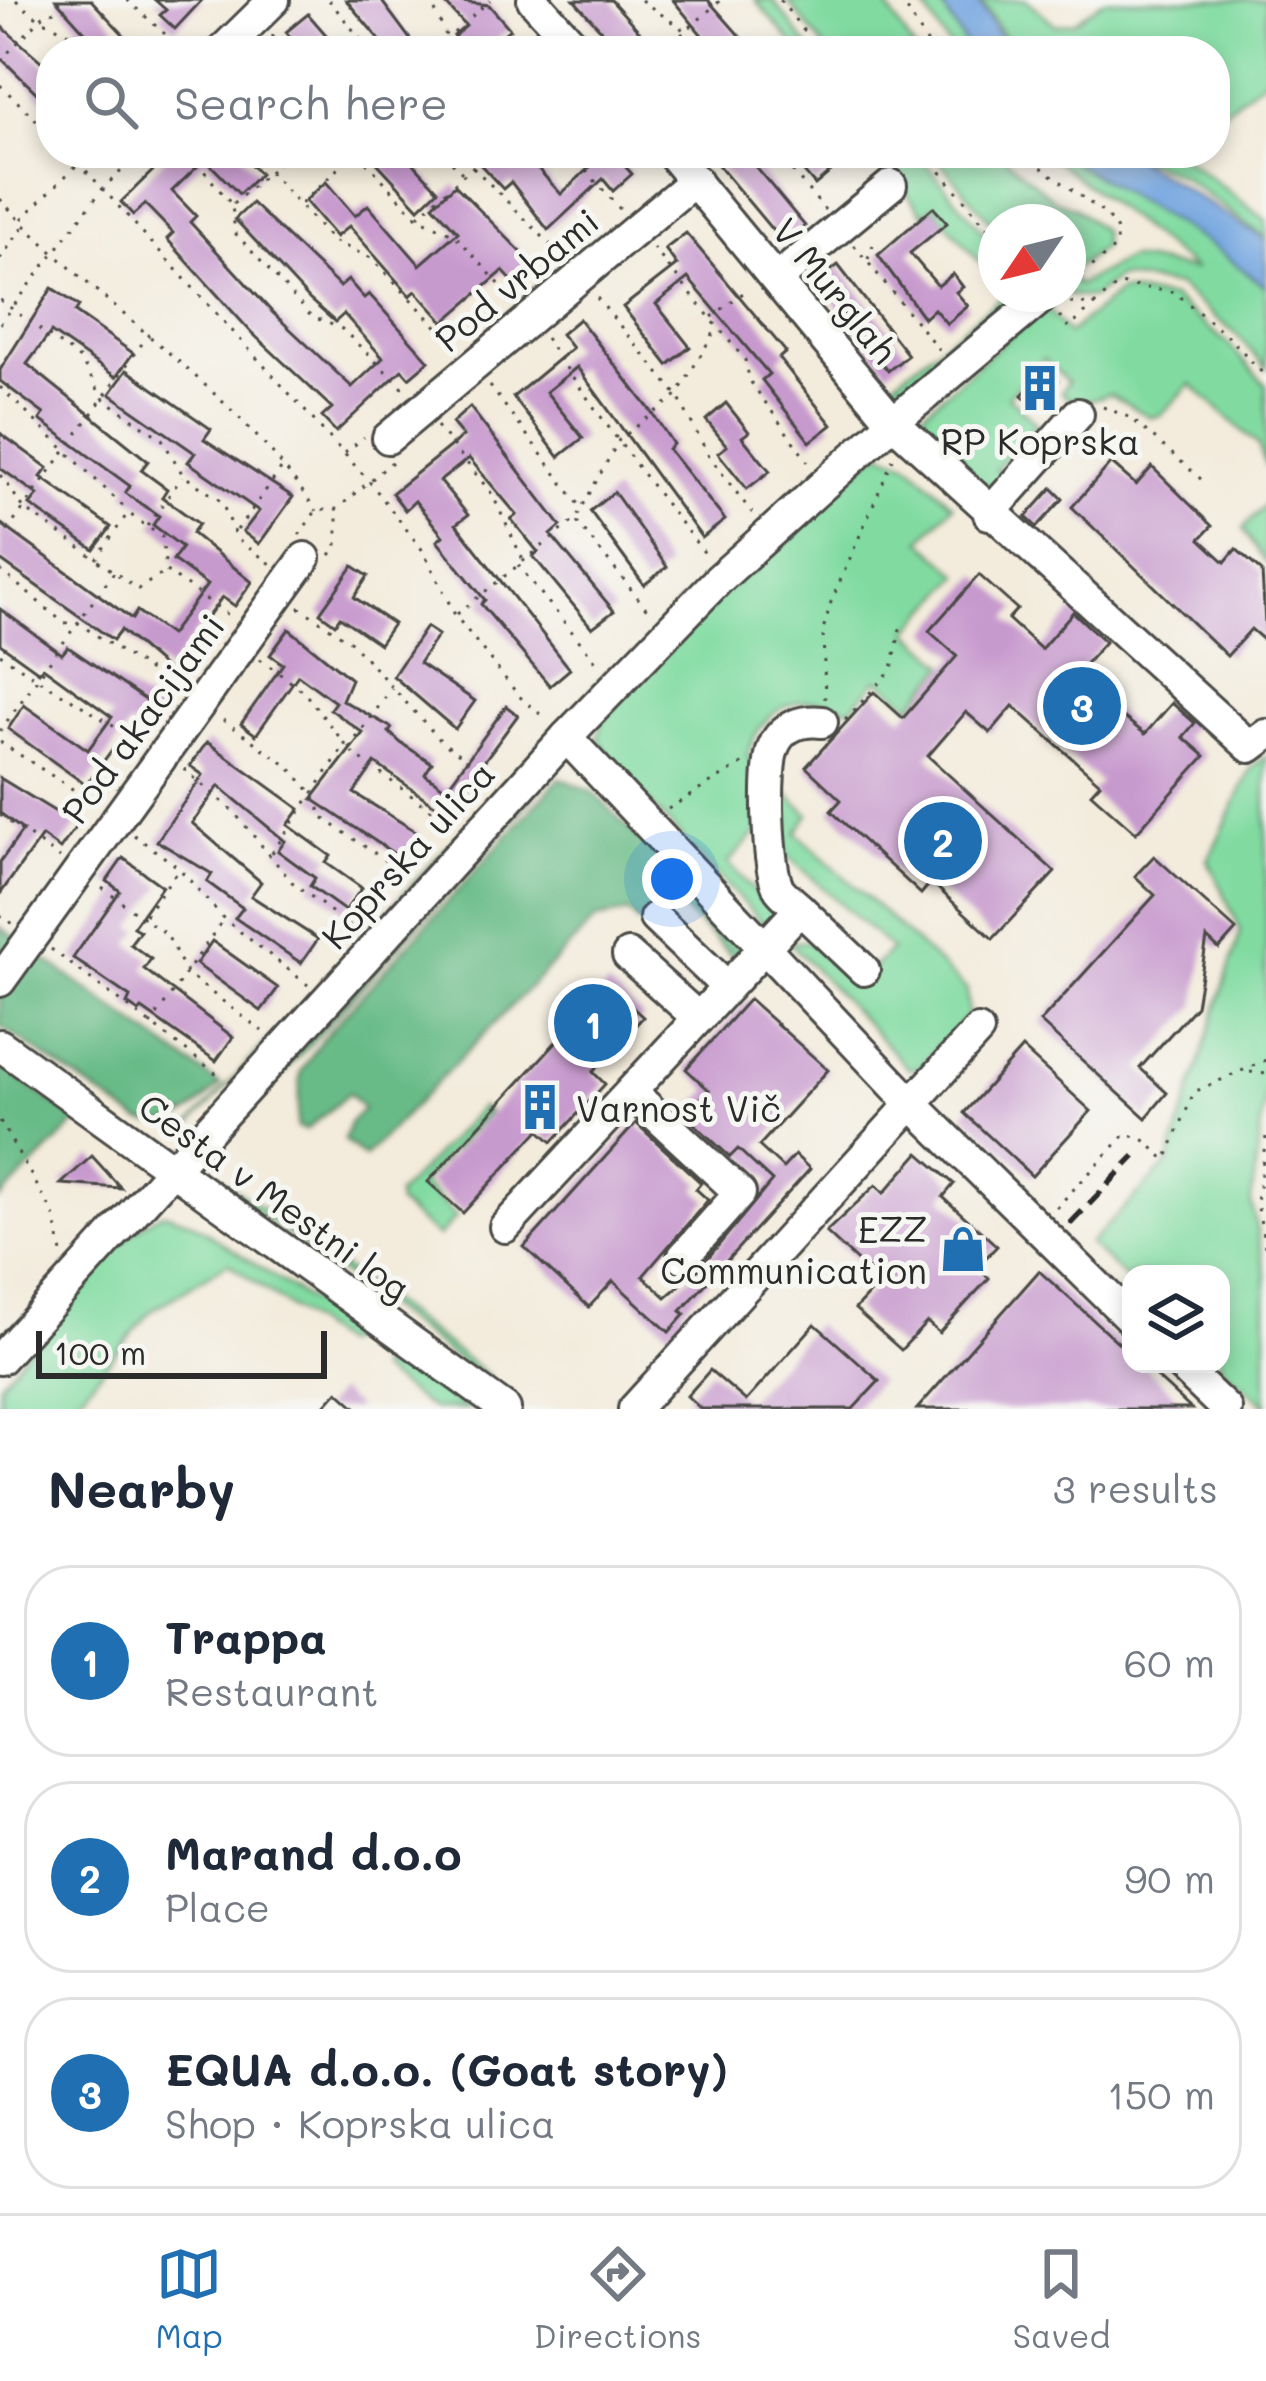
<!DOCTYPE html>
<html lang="en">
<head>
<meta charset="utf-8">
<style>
  :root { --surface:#fff; --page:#f6f6f7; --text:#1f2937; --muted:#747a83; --line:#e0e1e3; --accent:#1f6fb2 }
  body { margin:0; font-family:Mali,sans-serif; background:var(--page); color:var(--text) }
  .controls { position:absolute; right:36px; bottom:36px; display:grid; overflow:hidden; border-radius:24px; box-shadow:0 6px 18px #0003 }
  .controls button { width:108px; height:108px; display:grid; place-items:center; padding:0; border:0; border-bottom:3px solid var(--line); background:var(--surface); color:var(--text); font:60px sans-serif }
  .compass { position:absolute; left:978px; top:204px; width:108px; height:108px; border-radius:50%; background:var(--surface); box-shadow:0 6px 18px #0003; rotate:235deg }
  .scale { position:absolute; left:36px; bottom:30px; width:291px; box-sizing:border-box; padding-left:12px; border:6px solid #2b2b2b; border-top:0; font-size:33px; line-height:42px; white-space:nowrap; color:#2b2b2b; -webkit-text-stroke:9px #f6f6f2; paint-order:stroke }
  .you { position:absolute; left:672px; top:879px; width:42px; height:42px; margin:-30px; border:9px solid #fff; border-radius:50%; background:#1a73e8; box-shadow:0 0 0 18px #1a73e833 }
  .badge { display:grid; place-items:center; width:78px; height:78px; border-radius:50%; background:var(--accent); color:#fff; font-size:39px; font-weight:700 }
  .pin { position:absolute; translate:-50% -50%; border:6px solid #fff; box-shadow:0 3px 12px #0006 }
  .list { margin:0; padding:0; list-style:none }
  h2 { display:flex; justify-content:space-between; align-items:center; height:156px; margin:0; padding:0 48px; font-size:51px }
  h2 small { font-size:39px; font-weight:400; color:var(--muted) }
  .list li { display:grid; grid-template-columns:78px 1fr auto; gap:36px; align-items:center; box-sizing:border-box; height:192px; margin:0 24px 24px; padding:0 24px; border:3px solid var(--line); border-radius:48px }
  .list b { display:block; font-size:45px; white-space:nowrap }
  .list p { margin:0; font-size:39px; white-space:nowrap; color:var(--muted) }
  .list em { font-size:39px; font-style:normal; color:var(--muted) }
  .icon { flex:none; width:66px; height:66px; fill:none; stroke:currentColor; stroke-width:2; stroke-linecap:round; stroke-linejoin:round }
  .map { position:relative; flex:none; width:1266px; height:1409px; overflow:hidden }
  .search { position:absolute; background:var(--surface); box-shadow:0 6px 18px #0003; left:36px; right:36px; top:36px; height:132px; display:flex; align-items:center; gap:30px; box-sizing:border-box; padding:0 42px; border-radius:48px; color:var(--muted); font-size:45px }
  .sheet { height:804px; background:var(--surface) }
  nav { display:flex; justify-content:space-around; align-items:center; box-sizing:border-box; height:168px; border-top:3px solid var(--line); background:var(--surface); font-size:33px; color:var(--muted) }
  nav a { display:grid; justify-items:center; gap:6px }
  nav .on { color:var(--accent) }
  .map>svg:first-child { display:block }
</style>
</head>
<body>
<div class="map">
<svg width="1266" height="1409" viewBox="0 0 1266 1409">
  <rect width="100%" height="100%" fill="#f6f6f2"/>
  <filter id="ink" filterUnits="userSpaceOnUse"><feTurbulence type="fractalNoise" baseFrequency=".00833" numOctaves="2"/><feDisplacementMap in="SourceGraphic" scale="24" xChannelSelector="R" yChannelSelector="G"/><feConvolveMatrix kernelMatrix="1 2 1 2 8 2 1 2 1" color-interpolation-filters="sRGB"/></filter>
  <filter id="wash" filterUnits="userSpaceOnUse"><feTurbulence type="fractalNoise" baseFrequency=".004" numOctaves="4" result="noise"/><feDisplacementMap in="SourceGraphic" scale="48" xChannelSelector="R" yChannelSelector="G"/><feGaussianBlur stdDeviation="2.7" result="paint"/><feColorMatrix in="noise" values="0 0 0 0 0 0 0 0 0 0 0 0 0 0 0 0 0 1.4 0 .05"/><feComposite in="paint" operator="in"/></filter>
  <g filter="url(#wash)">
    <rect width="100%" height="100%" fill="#f3ebdb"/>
    <g fill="#81dba1" stroke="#568366" stroke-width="3">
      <path d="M755 0H773L811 51H799Z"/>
      <path d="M787 0H883L915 51H827Z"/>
      <path d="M920 0H939L969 51H952Z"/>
      <path d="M981 0H1027L1056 25 1074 22 1104 0H1266V78L1215 117V51H1013Z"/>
      <path d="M874 153H917L996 247V282L933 207 924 214Z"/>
      <path d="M933 153H999L1054 200 1075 208 1102 231 1103 247 1068 274 1078 285 1129 258 1195 270 1046 153H1058L1214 247 1266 287V368L1236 334 1177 286 1118 277 1092 298 1054 294H1068V222H996V228Z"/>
      <path d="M1132 153H1178L1266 220V238L1182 177Z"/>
      <path d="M1120 291 1172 298 1227 343 1266 385V467L1258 445 1191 384 1161 415 1150 417 1110 394 1075 404 1061 392 1068 382 1043 359 1008 396 1036 423 996 469 1003 476 993 485H981L929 440 923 412 1045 306 1068 334Z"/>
      <path d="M1006 294H1032L895 395 888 386Z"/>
      <path d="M879 451 909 463 953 505 921 540 960 575 909 631 946 665 911 705 878 679 850 709C802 689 762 706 747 756L809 814 797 833 967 990 968 1015 920 1067 909 1069 790 943 807 941 855 986 891 949 759 830 728 863 778 916 762 923 614 765 598 737 603 718 729 587Z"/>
      <path d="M1266 504V563L1243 529Z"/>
      <path d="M611 668 614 672 187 1129Z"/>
      <path d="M1266 756V1089L1251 1202 1266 1274V1406L1220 1364 1221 1274H1131V1283L1089 1244 1168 1164 1241 931 1208 860 1252 767Z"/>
      <path d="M559 768 214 1150 210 1147 555 769Z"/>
      <path d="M481 1107 488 1112 421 1183 456 1217 438 1237 398 1204 397 1195Z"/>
      <path d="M216 1175 319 1249 316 1255 216 1182 211 1176Z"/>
      <path d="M164 1213 192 1222 361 1335 340 1344 228 1263 151 1311 69 1409H0V1383C32 1347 124 1224 164 1213Z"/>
      <path d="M333 1260 489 1376 485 1381 329 1264Z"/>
      <path d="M379 1346 467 1409H432L378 1371Z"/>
    </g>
    <g fill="#68bb87" stroke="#4a7359" stroke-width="3">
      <path d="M560 778 592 791 743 945 744 956 739 960 731 955 667 895 638 923 629 913 596 919 364 1157 344 1140 350 1122 363 1109 349 1093 306 1130 297 1128 301 1072 322 1039Z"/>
      <path d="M0 927 220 1085C194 1110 177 1131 139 1121L0 1026Z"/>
      <path d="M0 1065 78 1121 0 1199Z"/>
    </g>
    <g fill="#75a6e0" stroke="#506886" stroke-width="3">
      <path d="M939 0H977L1009 51H969Z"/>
      <path d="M1058 153H1127L1266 240V287L1214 247Z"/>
    </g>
    <g id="blocks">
      <g fill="#c79ace">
        <path d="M56 0H91L139 51H102Z"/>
        <path d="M155 0H202L175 29 160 15 166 10Z"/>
        <path d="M346 0H381L419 51H389Z"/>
        <path d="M442 0 489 5 510 29 494 42 502 51H467L454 36 466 26Z"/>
        <path d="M574 0H611L657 51H620Z"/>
        <path d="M673 0H708L753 51H715Z"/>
        <path d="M308 14 334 44 327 51H302L286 32Z"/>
        <path d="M0 25 51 70V107L0 57Z"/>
        <path d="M171 153H239L260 174 239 194 205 159 172 191 196 216 190 222 272 312 352 387 383 358 344 314 335 322 310 300 235 219 252 203 340 287 348 280 364 298 369 294 429 361 409 378 402 370 336 432 322 417 332 408 251 332 167 239 173 233 145 204 133 215 121 202Z"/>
        <path d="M368 153H404L438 190 419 208Z"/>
        <path d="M489 153H511L524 167 531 161 561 194 591 166 579 153H613L632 174 613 191 603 179 548 230 511 182 503 189 479 163Z"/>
        <path d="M708 153H744L805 226 784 244Z"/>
        <path d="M788 153H853L815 185Z"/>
        <path d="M326 182 355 216 368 205 420 265 458 232 433 205 455 185 533 264 513 282 503 271 444 322 416 291 410 296 349 226 336 237 305 201Z"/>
        <path d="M933 207 947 223 910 253 938 286 953 274 963 287 956 292 968 306 947 324 934 309 924 318 878 255Z"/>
        <path d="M686 233 786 352 779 358 832 425 810 442 762 380 769 374 688 278 656 304 690 347 668 365 623 307 677 265 665 249Z"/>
        <path d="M838 265 908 355 888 371 817 281Z"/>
        <path d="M52 288 79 306 75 312 133 353 116 377 51 332 27 364 148 461 141 470 167 489 162 497 199 524 192 533 252 582 235 606 222 597 168 671 121 630 113 640 0 560V523L132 619 137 611 170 635 207 585 173 560 182 547 153 525 159 516 125 493 130 486 40 420 44 414 0 381V370Z"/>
        <path d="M579 319 651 411 673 444 668 449 725 520 702 538 577 367 546 392 583 438 559 457 513 397 572 348 561 334Z"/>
        <path d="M127 370 211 429 204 439 293 497 259 544 243 532 259 511 188 462 195 453 110 394Z"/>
        <path d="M1045 370 1058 381 1035 407 1022 395Z"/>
        <path d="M726 403 749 432 742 437 770 471 747 489 718 453 727 446 706 420Z"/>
        <path d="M470 407 561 526 551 535 614 611 592 628 533 556 538 552 511 519 517 515 469 458 440 481 468 515 456 524 570 669 550 686 481 604 485 600 437 541 443 536 415 501 405 510 392 493 463 436 452 423Z"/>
        <path d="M0 433 48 468 41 477 111 527 94 550 30 505 38 495 0 468Z"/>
        <path d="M1111 463 1136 485 1152 467 1212 526 1200 539 1225 562 1236 549 1262 572 1266 642 1251 629 1227 656 1072 507Z"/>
        <path d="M1052 488 1063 499 1037 527 1026 517Z"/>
        <path d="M614 492 667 567 644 585 590 511Z"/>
        <path d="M353 566 368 576 354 597 393 624 379 644 340 617 335 624 320 613Z"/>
        <path d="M979 575 1017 609 1008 619 1041 649 1073 612 1105 642 1073 678 1145 734 1172 703 1195 723 1183 737 1205 756 1136 833 1091 793 1100 783 1013 706 990 733 966 712 928 756 1055 872 993 939 931 882 921 894 831 811 841 800 806 767 874 692 903 718 957 656 929 631Z"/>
        <path d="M0 609 62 654 68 647 160 710 143 734 130 725 86 785 8 729 24 705 88 750 112 717 43 667 39 672 0 644Z"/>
        <path d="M426 627 438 635 419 663 475 701 455 729 393 676Z"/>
        <path d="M289 629 351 679 342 700 392 728 389 732 401 743 432 763 425 774 446 789 506 706 518 715 446 813 375 763 354 793 420 834 402 859 312 799 363 733 330 709 335 702 298 675 256 735 241 724 283 664 270 655Z"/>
        <path d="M207 742 300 809 288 825 331 856 326 863 362 888 345 911 310 886 315 878 278 851 285 841 219 786 192 823 261 882 251 896 318 939 301 963 235 918 243 908 207 882 212 874 157 841 203 775 190 766Z"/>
        <path d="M0 778 77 825 60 849 42 836 0 894V862L23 830 0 813Z"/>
        <path d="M1154 856 1236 930 1219 949 1207 938 1196 1006 1140 1068 1167 1093 1146 1118 1040 1022 1155 895 1135 876Z"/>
        <path d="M123 858 162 886 133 927 140 931 130 944 151 959 144 969 233 1037 216 1061 142 1009 139 1012 127 1004 130 997 73 958 120 891 107 881Z"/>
        <path d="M212 941 278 988 261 1011 196 964Z"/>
        <path d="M608 985 643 1017 593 1072 605 1084 552 1142 539 1130 463 1213 428 1182Z"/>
        <path d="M749 999 828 1070 759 1146 783 1168 795 1155 810 1169 681 1311 685 1314 669 1332 613 1281 589 1307 524 1247 636 1123 701 1183 696 1189 708 1200 643 1276 666 1297 698 1270 772 1181 738 1149 730 1157 685 1115 709 1090 686 1069Z"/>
        <path d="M1022 1048 1091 1111 1032 1176 964 1113Z"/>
        <path d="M919 1153 954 1184 943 1197 997 1246 977 1267 989 1278 939 1333 927 1322 901 1350 855 1309 880 1282 826 1232 876 1185 884 1193Z"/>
        <path d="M92 1156 121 1188 61 1184Z"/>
        <path d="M1039 1271 1131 1354V1364H1142L1191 1409H917Z"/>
        <path d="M815 1324 879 1381 853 1409H701L687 1396 710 1370 746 1401Z"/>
        <path d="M338 1391 358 1409H322Z"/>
      </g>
    </g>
  </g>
  <g filter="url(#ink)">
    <use href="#blocks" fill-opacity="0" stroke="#494845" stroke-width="3"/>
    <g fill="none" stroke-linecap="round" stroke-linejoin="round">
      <defs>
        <g id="minor">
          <path d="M533 0 579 51"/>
          <path d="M222 51 274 0"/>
          <path d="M671 153 893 422 1250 747 1266 735"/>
          <path d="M778 278 891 185"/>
          <path d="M388 438 695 180"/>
          <path d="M989 514 1078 414"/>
          <path d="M566 737 911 1103 1131 1319"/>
          <path d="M800 909C794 903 784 896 779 889 767 871 764 766 774 746 782 726 802 720 822 722"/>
          <path d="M655 918 725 985"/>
          <path d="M628 955 697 1017"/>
          <path d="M0 981 305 558"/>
          <path d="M0 1045 505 1409"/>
          <path d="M631 1092 740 1193 683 1257"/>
          <path d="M505 1227 800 909 864 970"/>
          <path d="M0 1359 566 737 718 580 893 422 1046 294"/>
          <path d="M1179 1364 1226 1409"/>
          <path d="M634 1409 978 1031"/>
        </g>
      </defs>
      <use href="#minor" stroke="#494845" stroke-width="36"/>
      <g stroke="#494845" stroke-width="3" stroke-dasharray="3 9" stroke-linecap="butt">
        <path d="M16 0C45 29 67 25 94 51"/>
        <path d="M127 0 184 51"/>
        <path d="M329 0 370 51"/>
        <path d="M430 0 453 51"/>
        <path d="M641 0 685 31 702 51"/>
        <path d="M780 0 819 51"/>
        <path d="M901 0 932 51"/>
        <path d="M272 35 286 51"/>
        <path d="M445 41 490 0"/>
        <path d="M663 51 721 0"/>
        <path d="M0 61 46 13 64 9 73 0"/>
        <path d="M0 85 51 134"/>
        <path d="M70 153 369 481 424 552 455 615 519 696 547 720"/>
        <path d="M189 153 232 205 235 233 311 316 342 329 407 392"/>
        <path d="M358 153 417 217 455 235 512 298"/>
        <path d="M444 153 462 173"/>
        <path d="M570 153 620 209"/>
        <path d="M777 153 825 210"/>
        <path d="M925 153 996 238"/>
        <path d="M1022 153 1105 214 1118 231 1115 248 1069 285"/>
        <path d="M473 167 564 258"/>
        <path d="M269 172 333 241 371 258 457 347"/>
        <path d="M0 199C99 308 234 386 316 511"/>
        <path d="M233 204 290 153"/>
        <path d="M301 204 354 153"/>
        <path d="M418 216 488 153"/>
        <path d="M22 219 89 153"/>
        <path d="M854 245 939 350"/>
        <path d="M653 248 745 360 750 381 808 462"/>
        <path d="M0 259 23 227"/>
        <path d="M868 259 873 245"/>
        <path d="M597 298 677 395 709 456 752 513"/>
        <path d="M0 300 80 359 103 398 162 439 183 475 221 501 238 540 271 564"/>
        <path d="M1070 303 1094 305 1119 284 1174 292 1231 339 1266 377"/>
        <path d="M1059 316 1069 328 1094 305"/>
        <path d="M712 317 747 290"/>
        <path d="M0 324 104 187 141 153"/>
        <path d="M545 338C597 412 650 486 707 556"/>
        <path d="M490 386 581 507"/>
        <path d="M0 387 129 512"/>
        <path d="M1103 407 1131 418 1202 480"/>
        <path d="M437 426 492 494 523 560"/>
        <path d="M345 453 364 437"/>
        <path d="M0 475 24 508 138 589 165 572"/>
        <path d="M577 522 650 613"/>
        <path d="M147 526 182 477"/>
        <path d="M237 530 284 465"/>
        <path d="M299 535 316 511 337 509 392 462"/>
        <path d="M0 541 149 334"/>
        <path d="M330 555 337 546V512"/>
        <path d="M96 559 128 513 162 537 166 571 234 619"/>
        <path d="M518 565 598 664"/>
        <path d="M0 570 64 623H78L180 691"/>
        <path d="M299 607 351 642 442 742 493 777"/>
        <path d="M457 614 575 520 619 440 677 395 716 329"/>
        <path d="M0 654C46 686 93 710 139 744"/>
        <path d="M260 659 303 691 352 753 451 824"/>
        <path d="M825 699 823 630 831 602 893 459"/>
        <path d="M223 720 288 766 312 793 323 818 405 874"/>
        <path d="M845 720 892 669 900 630 892 623"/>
        <path d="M0 731 114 572"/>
        <path d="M0 742 94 803"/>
        <path d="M349 748 392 688"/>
        <path d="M184 769 232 810 292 882 355 930"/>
        <path d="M668 809 747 761"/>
        <path d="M0 815 60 858"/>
        <path d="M134 835 179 868 224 919 308 985"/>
        <path d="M272 853 344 747"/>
        <path d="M102 888 167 935 187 974 262 1031"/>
        <path d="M0 915 13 924"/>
        <path d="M145 915 178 870"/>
        <path d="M51 949 221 1077"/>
        <path d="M150 1025 223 920"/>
        <path d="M1250 1072 1266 1074"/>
        <path d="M0 1121 54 1215 62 1253"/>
        <path d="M1266 1137 1257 1202 1266 1252"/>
        <path d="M1056 1208 1126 1134 1143 1139 1166 1160 1194 1092 1266 1060"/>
      </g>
      <use href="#minor" stroke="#fff" stroke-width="30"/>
      <path stroke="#2b2b2b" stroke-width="6" stroke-dasharray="18 9" stroke-linecap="butt" d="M1070 1224 1135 1156"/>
    </g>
  </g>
  <defs>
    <symbol id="building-bare" viewBox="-9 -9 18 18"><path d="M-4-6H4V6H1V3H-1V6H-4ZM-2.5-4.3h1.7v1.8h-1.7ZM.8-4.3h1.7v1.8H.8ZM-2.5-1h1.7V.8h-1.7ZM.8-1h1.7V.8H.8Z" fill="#1f6fb2" stroke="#f6f6f2" stroke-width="2.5" paint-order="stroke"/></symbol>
    <symbol id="shop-bare" viewBox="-9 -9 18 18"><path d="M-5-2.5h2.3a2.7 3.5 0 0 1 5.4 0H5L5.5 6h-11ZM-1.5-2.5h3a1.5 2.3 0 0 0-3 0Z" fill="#1f6fb2" stroke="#f6f6f2" stroke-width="2.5" paint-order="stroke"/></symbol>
  </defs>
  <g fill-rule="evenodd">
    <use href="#building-bare" x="1007" y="355" width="66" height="66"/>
    <use href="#building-bare" x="507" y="1074" width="66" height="66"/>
    <use href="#shop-bare" x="930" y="1216" width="66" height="66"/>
  </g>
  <g text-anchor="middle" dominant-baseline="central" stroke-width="10" stroke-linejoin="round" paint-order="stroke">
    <g font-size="36" fill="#2b2b2b" stroke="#f6f6f2">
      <text transform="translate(516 279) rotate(-40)">Pod vrbami</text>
      <text transform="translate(836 290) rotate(51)">V Murglah</text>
      <text transform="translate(142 718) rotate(-54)">Pod akacijami</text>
      <text transform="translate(407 854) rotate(-48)">Koprska ulica</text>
      <text transform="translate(275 1196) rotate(36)">Cesta v Mestni log</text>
    </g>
    <g font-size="36" fill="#2b2b2b" stroke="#f6f6f2">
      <text x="1040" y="440">RP Koprska</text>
      <text x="576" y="1107" text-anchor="start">Varnost Vič</text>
      <text x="927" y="1228" text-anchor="end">EZZ<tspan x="927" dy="41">Communication</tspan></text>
    </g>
  </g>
</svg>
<div class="controls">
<button><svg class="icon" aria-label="layers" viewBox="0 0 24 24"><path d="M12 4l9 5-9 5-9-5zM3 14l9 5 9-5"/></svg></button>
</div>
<svg class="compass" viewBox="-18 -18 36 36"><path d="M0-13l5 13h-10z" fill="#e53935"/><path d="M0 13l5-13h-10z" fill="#747a83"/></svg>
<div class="scale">100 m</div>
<div class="you"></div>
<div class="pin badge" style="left:593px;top:1023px">1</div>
<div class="pin badge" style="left:943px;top:841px">2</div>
<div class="pin badge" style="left:1082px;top:706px">3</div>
<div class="search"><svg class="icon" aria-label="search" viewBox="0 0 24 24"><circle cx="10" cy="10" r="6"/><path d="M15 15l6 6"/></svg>Search here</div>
</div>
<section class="sheet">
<h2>Nearby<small>3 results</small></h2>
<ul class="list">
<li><span class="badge">1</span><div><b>Trappa</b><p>Restaurant</p></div><em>60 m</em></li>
<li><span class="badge">2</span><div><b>Marand d.o.o</b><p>Place</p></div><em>90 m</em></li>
<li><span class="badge">3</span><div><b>EQUA d.o.o. (Goat story)</b><p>Shop · Koprska ulica</p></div><em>150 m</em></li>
</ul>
</section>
<nav>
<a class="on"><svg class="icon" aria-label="map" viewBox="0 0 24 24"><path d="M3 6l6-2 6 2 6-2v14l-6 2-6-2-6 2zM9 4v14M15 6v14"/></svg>Map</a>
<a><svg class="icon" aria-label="directions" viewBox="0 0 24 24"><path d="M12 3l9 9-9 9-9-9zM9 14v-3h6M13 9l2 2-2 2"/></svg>Directions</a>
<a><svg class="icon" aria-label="saved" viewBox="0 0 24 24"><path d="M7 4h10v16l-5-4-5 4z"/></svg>Saved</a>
</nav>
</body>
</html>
